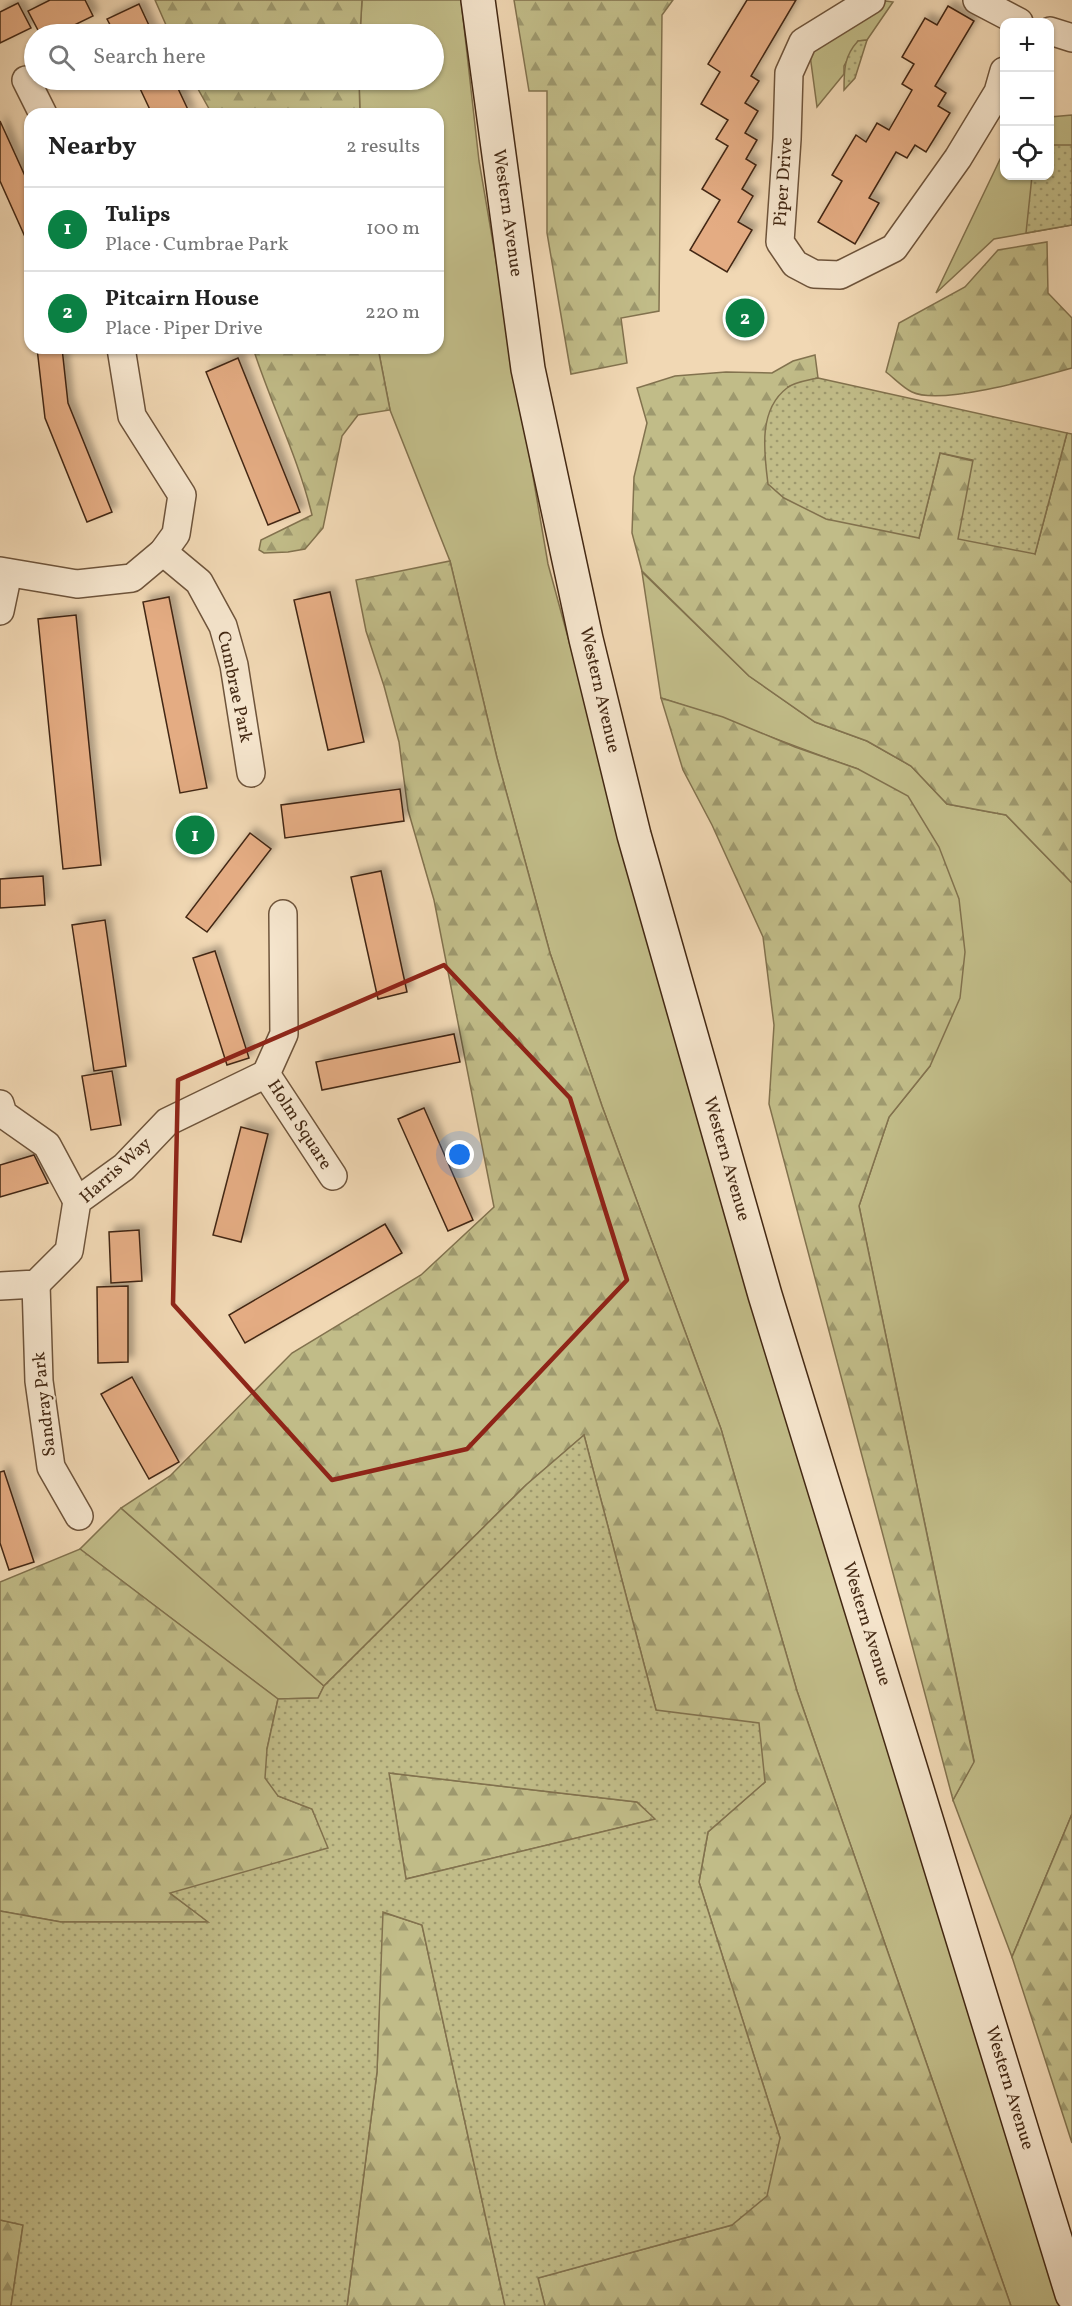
<!DOCTYPE html>
<html lang="en">
<head>
<meta charset="utf-8">
<style>
  :root { --surface:#fff; --page:#f6f6f6; --text:#222; --muted:#767676; --line:#e0e0e0; --accent:#0b8043 }
  body { margin:0; font-family:Vollkorn,serif; background:var(--page); color:var(--text) }
  .controls { position:absolute; right:18px; top:18px; display:grid; overflow:hidden; border-radius:12px; box-shadow:0 2px 4px #0004 }
  .controls button { width:54px; height:54px; display:grid; place-items:center; padding:0; border:0; border-bottom:2px solid var(--line); background:var(--surface); color:var(--text); font:30px sans-serif }
  .you { position:absolute; left:460px; top:1155px; width:21px; height:21px; margin:-15px; border:4px solid #fff; border-radius:50%; background:#1a73e8; box-shadow:0 0 0 9px #1a73e833 }
  .badge { display:grid; place-items:center; width:39px; height:39px; border-radius:50%; background:var(--accent); color:#fff; font-size:20px; font-weight:700 }
  .pin { position:absolute; translate:-50% -50%; border:3px solid #fff; box-shadow:0 2px 6px #0006 }
  .list { margin:0; padding:0; list-style:none }
  h2 { display:flex; justify-content:space-between; align-items:center; height:78px; margin:0; padding:0 24px; font-size:26px }
  h2 small { font-size:20px; font-weight:400; color:var(--muted) }
  .list li { display:grid; grid-template-columns:39px 1fr auto; gap:18px; align-items:center; box-sizing:border-box; height:84px; padding:0 24px; border-top:2px solid var(--line) }
  .list b { display:block; font-size:22px; white-space:nowrap }
  .list p { margin:0; font-size:20px; white-space:nowrap; color:var(--muted) }
  .list em { font-size:20px; font-style:normal; color:var(--muted) }
  .icon { flex:none; width:33px; height:33px; fill:none; stroke:currentColor; stroke-width:2; stroke-linecap:round; stroke-linejoin:round }
  .map { position:relative; flex:none; width:1072px; height:2306px; overflow:hidden }
  .search { position:absolute; background:var(--surface); box-shadow:0 2px 4px #0004; left:24px; top:24px; width:420px; height:66px; display:flex; align-items:center; gap:15px; box-sizing:border-box; padding:0 21px; border-radius:33px; color:var(--muted); font-size:22px }
  .panel { position:absolute; background:var(--surface); box-shadow:0 2px 4px #0004; left:24px; top:108px; width:420px; height:246px; border-radius:18px }
  .map>svg:first-child { display:block }
</style>
</head>
<body>
<div class="map">
<svg width="1072" height="2306" viewBox="0 0 1072 2306">
  <defs>
    <pattern id="forest-firs" width="22" height="20" patternUnits="userSpaceOnUse" patternTransform="scale(1.5)"><rect width="22" height="20" fill="#c1bc88"/><path d="M5 1l3.5 6h-7zM16 11l3.5 6h-7z" fill="#9e996e"/></pattern>
    <pattern id="park-dots" width="8" height="8" patternUnits="userSpaceOnUse" patternTransform="scale(1.5)"><rect width="8" height="8" fill="#c1bc88"/><path d="M2 2h.1M6 6h.1" fill="none" stroke="#9e996e" stroke-width="1.8" stroke-linecap="round"/></pattern>
    <filter id="shadow"><feDropShadow dx="5.5" dy="-5.5" stdDeviation="3" flood-color="#0004"/></filter>
  </defs>
  <rect width="100%" height="100%" fill="#f1d8b4"/>
  <filter id="stains"><feTurbulence type="fractalNoise" baseFrequency=".00333" numOctaves="4"/><feColorMatrix values="0 0 0 0 .2 0 0 0 0 .09 0 0 0 0 .02 0 0 0 .5 -.17"/></filter>
  <radialGradient id="worn" r=".72"><stop offset=".6" stop-color="#630" stop-opacity="0"/><stop offset="1" stop-color="#630" stop-opacity=".3"/></radialGradient>
  <g fill="#c1bc88" stroke="#82724e" stroke-width="1.5">
    <path d="M362 0H461L479 161 548 564 725 1215 1065 2306H1011L797 1691 721 1429 602 1106 550 953 497 758 450 561 390 410 378 348H438V114H360L359 80H434V34H360Z"/>
    <path d="M886 1 893 2 867 40 858 41 844 66V74L817 107 810 55 820 41Z"/>
    <path d="M1072 115V225L994 239 936 293 1004 151V176H1050V117Z"/>
    <path d="M642 572 749 676 815 722 867 741 911 766 947 804 1006 815 1072 883V1814L1012 1957 953 1800 974 1761 859 1206 889 1117 930 1066 858 769C792 746 728 719 661 698Z"/>
    <path d="M121 1508 324 1686 318 1698 278 1699 80 1549Z"/>
  </g>
  <g fill="url(#forest-firs)" stroke="#82724e" stroke-width="1.5">
    <path d="M155 0H362L360 34H170Z"/>
    <path d="M514 0H673L662 15 659 311 621 318 627 363 571 374 547 233V91H529Z"/>
    <path d="M193 80H359L360 114H212Z"/>
    <path d="M1047 242 1048 293 1072 318V368C1040 377 941 406 912 392 903 388 894 378 886 372L899 323 965 287 998 250Z"/>
    <path d="M253 348H378L390 410 358 415 342 436 323 528 305 549 288 552 264 553 259 550 261 540 312 515C298 457 271 404 253 348Z"/>
    <path d="M815 355 818 378 788 387 919 538 940 453 973 461 1035 554 1067 433 1072 434V883L1006 815 947 804 911 766 867 741 815 722 749 676 642 571 632 533 634 477 647 423 637 388 675 376 726 372 772 373 793 361Z"/>
    <path d="M450 561 497 758 550 953 602 1106 721 1429 797 1691 1011 2306H545L538 2278 732 2225 780 2138 699 1882 708 1832 765 1782 656 1710 584 1435 526 1485 324 1686 121 1508 170 1476 292 1353 421 1275 494 1207 434 900 408 810 399 742 384 686 366 631 356 580Z"/>
    <path d="M661 698 723 717 795 747 858 769 908 796 939 847 959 899 965 952 960 998 930 1066 889 1117 859 1206 974 1762 953 1800 769 1104 774 1025 763 937 712 825 683 770Z"/>
    <path d="M80 1549 278 1699 267 1749 278 1796 312 1809 329 1848 171 1894 209 1922H61L0 1911V1582Z"/>
    <path d="M389 1773 637 1802 656 1819 406 1879Z"/>
    <path d="M1072 1814V2143L1012 1957Z"/>
    <path d="M382 1912 422 1925 505 2306H347L377 2072Z"/>
    <path d="M0 2220 23 2225 11 2306H0Z"/>
  </g>
  <g fill="url(#park-dots)" stroke="#82724e" stroke-width="1.5" fill-rule="evenodd">
    <path d="M867 40 855 78 844 90C844 70 844 56 858 41Z"/>
    <path d="M1050 145H1072V225L1026 233 1032 176H1050Z"/>
    <path d="M818 378 1067 433 1035 554 958 539 973 460 940 453 919 538 826 519 784 498 768 484C764 452 758 410 787 388 794 382 810 380 818 378Z"/>
    <path d="M584 1435 656 1710 759 1723 765 1782 708 1832 699 1882 780 2138 767 2196 732 2225 538 2278 545 2306H505L422 1925 383 1912 377 2072 347 2306H11L23 2225 0 2220V1911L61 1922H208L170 1893 328 1848 312 1809 278 1796 265 1778 267 1749 278 1699 318 1698 324 1686 526 1485ZM389 1773 637 1802 655 1819 406 1879Z"/>
  </g>
  <g fill="#e4ac83" stroke="#432813" stroke-width="1.5" filter="url(#shadow)">
    <path d="M50 0H85L93 16 56 34H40L28 11Z"/>
    <path d="M747 0H796L751 76 759 81 745 103 758 111 745 133 757 140 746 159 756 165 742 189 753 196 738 222 752 230 727 272 690 250 720 200 702 189 728 146 716 139 728 120 701 104 720 72 708 64Z"/>
    <path d="M18 3 31 28 0 43V12Z"/>
    <path d="M139 4 153 34H115L107 19Z"/>
    <path d="M948 6 974 21 935 86 946 93 938 106 950 113 926 152 915 145 907 158 896 152 869 198 879 203 855 244 818 222 842 181 832 175 856 135 866 142 877 123 889 130 912 90 902 84 914 64 902 57 925 18 937 25Z"/>
    <path d="M136 80H174L190 114H152Z"/>
    <path d="M0 121 30 187V248L0 181Z"/>
    <path d="M37 348H62L68 403 112 512 87 522 45 418Z"/>
    <path d="M238 358 300 512 268 525 206 372Z"/>
    <path d="M330 592 364 742 328 750 294 600Z"/>
    <path d="M169 597 207 788 180 793 143 602Z"/>
    <path d="M76 615 101 865 63 869 38 619Z"/>
    <path d="M400 789 404 821 285 838 281 805Z"/>
    <path d="M250 833 271 849 207 932 186 917Z"/>
    <path d="M381 871 407 992 378 999 351 877Z"/>
    <path d="M43 876 45 905 0 908V879Z"/>
    <path d="M105 920 126 1066 94 1071 72 925Z"/>
    <path d="M215 951 249 1058 227 1065 193 958Z"/>
    <path d="M454 1034 460 1062 322 1090 316 1062Z"/>
    <path d="M112 1071 121 1125 91 1130 82 1076Z"/>
    <path d="M424 1108 473 1220 448 1231 398 1119Z"/>
    <path d="M241 1127 268 1134 241 1242 213 1235Z"/>
    <path d="M34 1155 48 1183 0 1197V1165Z"/>
    <path d="M385 1224 402 1253 245 1343 229 1315Z"/>
    <path d="M139 1230 142 1281 111 1283 109 1232Z"/>
    <path d="M128 1286V1362L98 1363 97 1287Z"/>
    <path d="M132 1377 179 1462 149 1479 101 1394Z"/>
    <path d="M4 1471 34 1562 9 1570 0 1543V1472Z"/>
  </g>
  <g fill="none" stroke-linecap="round" stroke-linejoin="round">
    <defs>
      <g id="street">
        <path d="M871 0 803 42 789 73 787 139 780 242 795 264 814 274 840 275 894 248 958 158 998 92 1004 71"/>
        <path d="M977 0 1019 22"/>
        <path d="M1050 31 1072 38"/>
        <path d="M26 80 43 114"/>
        <path d="M163 552 199 582 223 626 234 665 251 773"/>
        <path d="M0 571 77 584 132 578 163 552 176 534 182 495 132 416 121 348"/>
        <path d="M0 611 8 573"/>
        <path d="M266 1074 284 1034 283 914"/>
        <path d="M266 1074 333 1176"/>
        <path d="M0 1104 3 1114 47 1145 77 1201"/>
        <path d="M36 1284 39 1381 51 1467 79 1516"/>
        <path d="M0 1286 36 1284 69 1251 77 1201 124 1167 167 1122 266 1074"/>
      </g>
      <path id="secondary" d="M478 0 528 369 586 639 634 835 765 1295 1072 2294"/>
    </defs>
    <use href="#street" stroke="#6e543b" stroke-width="30"/>
    <use href="#secondary" stroke="#432813" stroke-width="36"/>
    <use href="#street" stroke="#f6e6ce" stroke-width="27"/>
    <use href="#secondary" stroke="#f6e6ce" stroke-width="33"/>
  </g>
  <path fill="none" stroke="#8f2418" stroke-width="4.5" stroke-linejoin="round" d="M444 965 570 1098 627 1280 467 1449 332 1480 173 1304 178 1080Z"/>
  <g text-anchor="middle" dominant-baseline="central" stroke-width="4.5" stroke-linejoin="round" paint-order="stroke">
    <g font-size="18" fill="#432813" stroke="#f6e6ce">
      <text transform="translate(784 182) rotate(-86)">Piper Drive</text>
      <text transform="translate(507 213) rotate(82)">Western Avenue</text>
      <text transform="translate(234 687) rotate(78)">Cumbrae Park</text>
      <text transform="translate(599 690) rotate(77)">Western Avenue</text>
      <text transform="translate(299 1125) rotate(57)">Holm Square</text>
      <text transform="translate(726 1159) rotate(74)">Western Avenue</text>
      <text transform="translate(116 1171) rotate(-42)">Harris Way</text>
      <text transform="translate(45 1404) rotate(-96)">Sandray Park</text>
      <text transform="translate(866 1624) rotate(73)">Western Avenue</text>
      <text transform="translate(1009 2088) rotate(73)">Western Avenue</text>
    </g>
  </g>
  <rect width="100%" height="100%" filter="url(#stains)"/>
  <rect width="100%" height="100%" fill="url(#worn)"/>
</svg>
<div class="controls">
<button>+</button>
<button>−</button>
<button><svg class="icon" aria-label="locate" viewBox="0 0 24 24"><circle cx="12" cy="12" r="6"/><path d="M12 2v4M12 18v4M2 12h4M18 12h4"/></svg></button>
</div>
<div class="you"></div>
<div class="pin badge" style="left:195px;top:835px">1</div>
<div class="pin badge" style="left:745px;top:318px">2</div>
<div class="search"><svg class="icon" aria-label="search" viewBox="0 0 24 24"><circle cx="10" cy="10" r="6"/><path d="M15 15l6 6"/></svg>Search here</div>
<section class="panel">
<h2>Nearby<small>2 results</small></h2>
<ul class="list">
<li><span class="badge">1</span><div><b>Tulips</b><p>Place · Cumbrae Park</p></div><em>100 m</em></li>
<li><span class="badge">2</span><div><b>Pitcairn House</b><p>Place · Piper Drive</p></div><em>220 m</em></li>
</ul>
</section>
</div>
</body>
</html>
